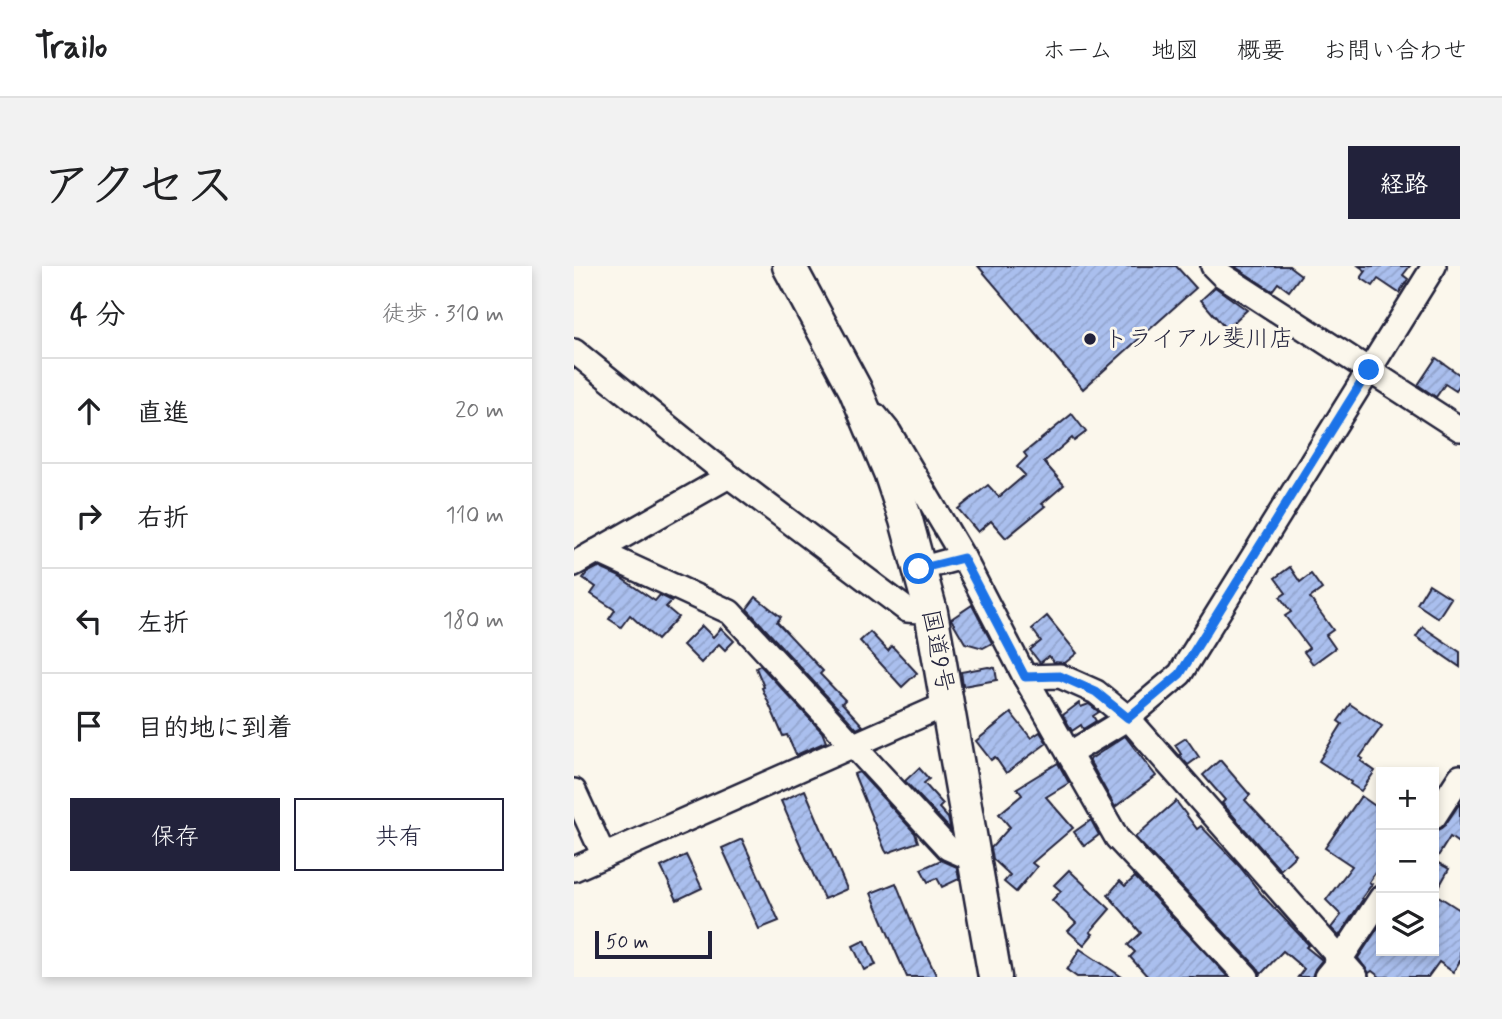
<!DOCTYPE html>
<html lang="ja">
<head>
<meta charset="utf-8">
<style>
  :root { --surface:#fff; --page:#f2f2f2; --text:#202124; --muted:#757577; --line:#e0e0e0; --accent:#22223b }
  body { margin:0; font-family:Mynerve,"Klee One",sans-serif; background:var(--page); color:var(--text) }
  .controls { position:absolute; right:21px; bottom:21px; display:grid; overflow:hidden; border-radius:0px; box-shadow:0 4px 10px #0003 }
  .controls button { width:63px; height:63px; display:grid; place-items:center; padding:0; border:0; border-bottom:2px solid var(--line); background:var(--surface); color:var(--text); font:35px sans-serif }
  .scale { position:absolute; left:21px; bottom:18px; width:117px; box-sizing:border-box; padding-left:7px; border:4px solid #22223b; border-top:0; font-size:19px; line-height:24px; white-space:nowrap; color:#22223b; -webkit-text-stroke:5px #fbf7ec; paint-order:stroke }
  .stop { position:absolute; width:21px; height:21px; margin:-16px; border:5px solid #1a73e8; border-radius:50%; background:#fff }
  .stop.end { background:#1a73e8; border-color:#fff; box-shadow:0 2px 7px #0008 }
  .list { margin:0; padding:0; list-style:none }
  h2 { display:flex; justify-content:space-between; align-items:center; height:91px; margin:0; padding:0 28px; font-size:30px }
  h2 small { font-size:23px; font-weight:400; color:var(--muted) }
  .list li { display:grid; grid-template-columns:46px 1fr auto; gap:21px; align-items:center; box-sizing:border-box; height:105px; padding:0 28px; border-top:2px solid var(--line) }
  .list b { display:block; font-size:26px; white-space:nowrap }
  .list em { font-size:23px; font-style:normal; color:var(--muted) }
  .actions { display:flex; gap:14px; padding:21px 28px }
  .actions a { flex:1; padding:16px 0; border:2px solid var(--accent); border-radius:0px; text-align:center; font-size:24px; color:var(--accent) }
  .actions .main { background:var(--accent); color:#fff }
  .icon { flex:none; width:38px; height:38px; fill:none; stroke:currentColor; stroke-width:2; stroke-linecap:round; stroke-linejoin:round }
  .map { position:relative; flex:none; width:886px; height:711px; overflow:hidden; border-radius:0px }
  header { display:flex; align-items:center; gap:42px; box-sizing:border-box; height:98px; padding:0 35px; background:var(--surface); border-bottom:2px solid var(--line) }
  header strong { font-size:33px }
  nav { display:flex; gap:38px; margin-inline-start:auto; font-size:24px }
  .intro { display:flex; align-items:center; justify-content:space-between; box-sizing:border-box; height:168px; padding:0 42px }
  h1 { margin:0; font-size:49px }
  .button { padding:18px 32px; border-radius:0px; background:var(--accent); color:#fff; font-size:24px; font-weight:700 }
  main { display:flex; gap:42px; padding:0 42px }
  aside { flex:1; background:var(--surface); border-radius:0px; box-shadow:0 4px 10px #0003 }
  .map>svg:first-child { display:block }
</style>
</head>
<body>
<header>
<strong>Trailo</strong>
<nav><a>ホーム</a><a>地図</a><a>概要</a><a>お問い合わせ</a></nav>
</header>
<div class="intro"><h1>アクセス</h1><a class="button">経路</a></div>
<main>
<aside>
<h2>4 分<small>徒歩 · 310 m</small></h2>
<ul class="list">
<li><svg class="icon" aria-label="ahead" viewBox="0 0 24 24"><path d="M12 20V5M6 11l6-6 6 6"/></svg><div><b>直進</b></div><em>20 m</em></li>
<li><svg class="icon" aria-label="right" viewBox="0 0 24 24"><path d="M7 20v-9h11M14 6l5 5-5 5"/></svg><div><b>右折</b></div><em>110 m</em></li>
<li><svg class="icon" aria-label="left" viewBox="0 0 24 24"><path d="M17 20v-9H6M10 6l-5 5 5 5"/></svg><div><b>左折</b></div><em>180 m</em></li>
<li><svg class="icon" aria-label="arrive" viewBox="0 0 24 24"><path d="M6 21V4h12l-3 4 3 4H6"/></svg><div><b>目的地に到着</b></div></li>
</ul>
<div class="actions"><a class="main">保存</a><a>共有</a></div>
</aside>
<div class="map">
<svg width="886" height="711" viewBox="0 0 886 711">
  <defs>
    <pattern id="building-hatch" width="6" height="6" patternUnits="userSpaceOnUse" patternTransform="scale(1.75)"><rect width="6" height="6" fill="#aabfee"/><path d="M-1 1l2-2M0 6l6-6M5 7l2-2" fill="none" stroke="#92a4cd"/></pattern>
  </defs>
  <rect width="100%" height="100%" fill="#fbf7ec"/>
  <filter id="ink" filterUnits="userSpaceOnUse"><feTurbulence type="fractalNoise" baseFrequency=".0143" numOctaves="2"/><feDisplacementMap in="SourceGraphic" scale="14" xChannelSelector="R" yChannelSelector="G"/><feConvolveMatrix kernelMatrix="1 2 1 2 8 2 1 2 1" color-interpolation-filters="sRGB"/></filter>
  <g filter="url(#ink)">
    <g fill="url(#building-hatch)" stroke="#22223b" stroke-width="2">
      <path d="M404 0H602L622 22 509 123Z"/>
      <path d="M660 0H715L727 9 715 25 704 17 698 25Z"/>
      <path d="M785 0H836L829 9 834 13 825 27 804 13 799 20 787 12 792 5Z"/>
      <path d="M641 21 673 44 652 63 627 34Z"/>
      <path d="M862 92 886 109V118L882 125 871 118 862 131 844 119Z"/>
      <path d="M498 148 512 166 500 175 498 172 470 196 490 219 468 238 471 240 432 272 417 255 404 266 384 243 414 219 425 231 451 209 443 201 453 191 450 187Z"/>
      <path d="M24 301 44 310 81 335 86 329 98 335 92 341 104 351 83 374 56 349 47 361 35 353 41 344 17 328 22 321 9 312 13 307Z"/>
      <path d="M716 301 726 316 737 308 748 323 736 332 759 364 752 369 761 382 739 398 730 386 735 382 711 350 717 346 706 331 712 327 701 312Z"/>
      <path d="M855 318 877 332 864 352 843 338Z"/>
      <path d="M182 331 207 351 203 356 249 405 246 408 271 434 268 437 289 460 283 463 173 343Z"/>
      <path d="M398 339 418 377 409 382 391 377 377 353Z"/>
      <path d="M473 350 503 387 491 397 480 396 475 390 466 397 456 384 467 375 458 363Z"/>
      <path d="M128 360 139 371 147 362 160 375 151 384 145 378 127 397 109 379Z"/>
      <path d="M849 361 886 386V401L842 371Z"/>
      <path d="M296 366 314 385 318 380 343 407 328 421 286 375Z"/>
      <path d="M186 399 248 466 252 476 222 489 213 469 209 470 188 422 190 421 182 402Z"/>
      <path d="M414 401 421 402 423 414 389 420 387 406Z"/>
      <path d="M505 437 507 441 515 438 525 446 519 450 522 455 509 463 507 459 498 465 489 449Z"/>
      <path d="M776 438 808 460 786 491 789 493 787 495 801 505 787 525 776 518 777 516 745 495 768 458 764 455Z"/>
      <path d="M437 447 457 472 466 466 473 477 432 507 421 491 417 494 402 475Z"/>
      <path d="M551 470 582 510 541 541 515 494Z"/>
      <path d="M612 472 625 491 614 499 605 489 607 488 601 479Z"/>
      <path d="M646 494 676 529 671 534 722 589 706 604 648 537 651 534 629 509Z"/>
      <path d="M484 497 495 517 472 531 499 562 458 597 463 601 442 626 430 616 436 609 419 593 417 582 436 561 425 548 448 529 443 522Z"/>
      <path d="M345 502 355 513 350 517 369 538 365 542 374 552 377 564 331 515Z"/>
      <path d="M285 506 341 567 344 576 313 587 311 584 280 508Z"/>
      <path d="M231 524 273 623 250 633 207 535Z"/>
      <path d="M787 530 807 544V598L795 616 798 618 788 632 789 633 765 670 757 662 767 649 752 634 778 600 751 582Z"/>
      <path d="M602 535 623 563 627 560 666 601 689 630 735 679 732 681 748 694 741 703 738 711H724L730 703 709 685 687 708 683 701 561 571Z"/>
      <path d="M886 537V578L876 571 861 595 875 603 861 628 886 644V695L879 706 865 696 854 711H806L798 705 795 707 784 692 807 657V685H860V565L871 559Z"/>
      <path d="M517 554 525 569 510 580 500 566Z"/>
      <path d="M168 573 205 655 185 663 148 582Z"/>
      <path d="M112 589 128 622 103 634 87 601Z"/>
      <path d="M367 594 383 601 385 613 368 621 363 612 354 616 347 603Z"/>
      <path d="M495 604 536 643 516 666 519 668 510 679 494 665 502 657 478 634 487 625 480 619Z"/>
      <path d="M561 611 654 711H574L556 691 561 686 554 679 567 667 534 629 546 615 551 620Z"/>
      <path d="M322 617 343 669 363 711H333L321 684 297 627Z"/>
      <path d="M291 674 302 699 290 704 279 680Z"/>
      <path d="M506 683 548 711H503L493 704Z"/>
    </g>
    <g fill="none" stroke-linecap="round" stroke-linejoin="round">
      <defs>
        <g id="minor">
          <path d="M639 0 648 9 886 163"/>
          <path d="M0 85 155 210 333 344 357 346"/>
          <path d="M302 150 315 166 389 291 451 411 543 572 673 711"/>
          <path d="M23 285 156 346 374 582 399 593"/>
          <path d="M0 298 155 210"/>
          <path d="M345 303 389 291"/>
          <path d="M451 411 486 410 522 426 554 452 782 711"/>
          <path d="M495 488 554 452 606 408 860 0"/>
          <path d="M0 525 30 590"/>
          <path d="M860 551 886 511"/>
          <path d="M0 603 373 438"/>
          <path d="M752 711 766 694 807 632"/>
        </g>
        <path id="highway" d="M215 0 281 123 316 206 332 254 357 346 421 711"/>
      </defs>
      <use href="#minor" stroke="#22223b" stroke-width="28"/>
      <use href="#highway" stroke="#22223b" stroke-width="37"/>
      <use href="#minor" stroke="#fbf7ec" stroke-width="23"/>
      <use href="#highway" stroke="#fbf7ec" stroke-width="32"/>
    </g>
  </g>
  <g fill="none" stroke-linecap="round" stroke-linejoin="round" filter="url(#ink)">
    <path stroke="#1a73e8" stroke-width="9" d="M345 303 389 292 451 411 486 410 522 426 554 452 606 408 795 104"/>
  </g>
  <circle fill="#22223b" stroke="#fbf7ec" stroke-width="2.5" cx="516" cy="73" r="7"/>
  <g text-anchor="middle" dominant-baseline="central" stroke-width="6" stroke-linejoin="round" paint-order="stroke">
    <g font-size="24" fill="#22223b" stroke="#fbf7ec" text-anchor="start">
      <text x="530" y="73">トライアル斐川店</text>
    </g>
    <g font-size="24" fill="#22223b" stroke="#fbf7ec">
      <text transform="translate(363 385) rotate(79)">国道9号</text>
    </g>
  </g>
</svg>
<div class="controls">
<button>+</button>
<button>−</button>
<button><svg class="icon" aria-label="layers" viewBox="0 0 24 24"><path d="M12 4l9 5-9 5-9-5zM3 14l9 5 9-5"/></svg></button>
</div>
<div class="scale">50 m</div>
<div class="stop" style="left:345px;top:303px"></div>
<div class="stop end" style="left:795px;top:104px"></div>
</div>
</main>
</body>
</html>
